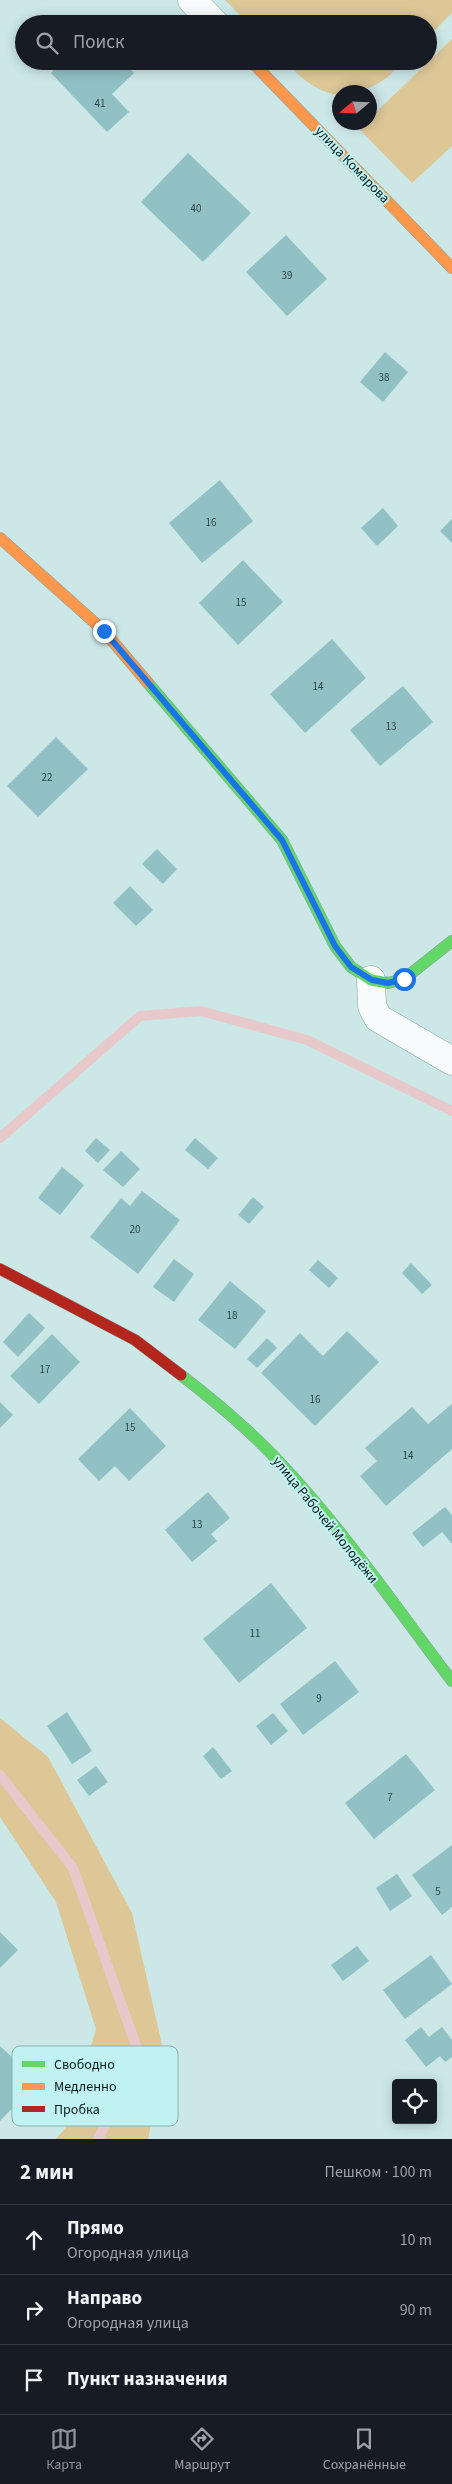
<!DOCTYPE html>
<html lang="ru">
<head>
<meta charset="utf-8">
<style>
  :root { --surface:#171b24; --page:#20242c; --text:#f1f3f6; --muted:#9ea1a6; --line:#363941; --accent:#8c9099 }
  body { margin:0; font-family:"Source Sans 3",sans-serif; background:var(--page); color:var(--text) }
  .controls { position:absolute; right:15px; bottom:15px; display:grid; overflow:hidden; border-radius:5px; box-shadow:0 2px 12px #0003 }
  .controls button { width:45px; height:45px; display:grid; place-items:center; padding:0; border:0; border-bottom:1px solid var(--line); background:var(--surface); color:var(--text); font:25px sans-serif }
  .compass { position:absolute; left:332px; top:85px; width:45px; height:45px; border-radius:50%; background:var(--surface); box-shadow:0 2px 12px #0003; rotate:251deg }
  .stop { position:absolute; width:15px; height:15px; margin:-11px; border:4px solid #1a73e8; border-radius:50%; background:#fff }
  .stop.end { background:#1a73e8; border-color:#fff; box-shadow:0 1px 5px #0008 }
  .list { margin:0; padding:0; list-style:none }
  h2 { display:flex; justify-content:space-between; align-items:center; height:65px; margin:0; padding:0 20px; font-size:21px }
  h2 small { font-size:16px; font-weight:400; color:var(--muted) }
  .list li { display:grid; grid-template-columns:32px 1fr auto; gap:15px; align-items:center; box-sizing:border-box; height:70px; padding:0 20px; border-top:1px solid var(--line) }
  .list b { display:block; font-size:19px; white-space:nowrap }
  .list p { margin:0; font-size:16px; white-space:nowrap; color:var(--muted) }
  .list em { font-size:16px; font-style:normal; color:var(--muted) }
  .icon { flex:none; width:28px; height:28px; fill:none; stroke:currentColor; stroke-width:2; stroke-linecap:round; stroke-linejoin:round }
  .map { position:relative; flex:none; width:452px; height:2139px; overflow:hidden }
  .search { position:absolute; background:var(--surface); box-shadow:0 2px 12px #0003; left:15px; right:15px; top:15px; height:55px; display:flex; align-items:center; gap:12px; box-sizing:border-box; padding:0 18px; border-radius:28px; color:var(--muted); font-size:19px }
  .sheet { height:275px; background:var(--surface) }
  nav { display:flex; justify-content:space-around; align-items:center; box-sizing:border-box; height:70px; border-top:1px solid var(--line); background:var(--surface); font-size:14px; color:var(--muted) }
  nav a { display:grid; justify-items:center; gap:2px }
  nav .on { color:var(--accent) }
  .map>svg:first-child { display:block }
</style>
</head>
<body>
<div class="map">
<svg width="452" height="2139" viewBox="0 0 452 2139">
  <rect width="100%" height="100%" fill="#cbe7e6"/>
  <g fill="#ddc797">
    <path d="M225 0H452V13L428 37V24H249Z"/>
    <path d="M452 39V146L412 183 359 129 365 123 370 122V118Z"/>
    <path d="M285 61H404C383 83 371 92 340 92L339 95C318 93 299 77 285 61Z"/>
    <path d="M0 1718 48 1757 132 1913 165 2058 148 2139H56L68 2125 96 2029 56 1902 0 1817Z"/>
  </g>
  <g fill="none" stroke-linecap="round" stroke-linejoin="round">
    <g stroke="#e8c9cb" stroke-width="10">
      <path d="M0 1138 140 1016 201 1011 307 1040 452 1111"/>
      <path d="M0 1775 73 1868 140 2057 98 2139"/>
    </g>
  </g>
  <g fill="#91c0c5">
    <path d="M63 61H122L134 73 112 94 129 112 107 132 51 73Z"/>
    <path d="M188 153 251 213 203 262 141 202Z"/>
    <path d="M286 235 327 279 287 316 246 272Z"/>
    <path d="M385 352 408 372 383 402 360 382Z"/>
    <path d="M220 480 253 521 202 563 169 523Z"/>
    <path d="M383 508 398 526 377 546 361 528Z"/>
    <path d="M452 519V543L440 531Z"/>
    <path d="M243 560 283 602 238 645 199 603Z"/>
    <path d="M332 639 366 678 305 733 270 694Z"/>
    <path d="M403 686 433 722 380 766 350 730Z"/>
    <path d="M56 737 88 769 38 817 7 786Z"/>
    <path d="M157 849 177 869 163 884 142 864Z"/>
    <path d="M130 886 153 910 136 926 113 903Z"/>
    <path d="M96 1138 110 1150 98 1163 85 1151Z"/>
    <path d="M195 1138 218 1158 208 1169 185 1150Z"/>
    <path d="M121 1151 140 1169 123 1187 103 1170Z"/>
    <path d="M62 1167 84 1185 60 1215 38 1198Z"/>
    <path d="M142 1191 180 1220 138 1274 90 1237 121 1198 130 1206Z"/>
    <path d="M253 1197 264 1207 249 1224 238 1215Z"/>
    <path d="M174 1259 194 1274 174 1302 153 1287Z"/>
    <path d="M318 1260 338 1278 329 1288 309 1270Z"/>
    <path d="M411 1263 432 1285 422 1294 402 1273Z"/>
    <path d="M230 1281 266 1311 235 1349 198 1320Z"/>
    <path d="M29 1313 45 1328 18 1357 3 1342Z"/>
    <path d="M347 1331 379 1362 315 1426 261 1373 300 1333 323 1356Z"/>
    <path d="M52 1334 80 1362 39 1404 10 1376Z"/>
    <path d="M267 1338 277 1348 257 1368 247 1359Z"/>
    <path d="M0 1402 13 1415 0 1428Z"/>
    <path d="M452 1404V1449L386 1506 360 1476 377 1461 365 1448 412 1407 428 1424Z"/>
    <path d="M130 1408 166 1446 129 1481 115 1466 99 1481 78 1459Z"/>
    <path d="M208 1492 230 1518 211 1534 217 1541 192 1562 165 1530Z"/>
    <path d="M445 1507 452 1515V1544L442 1532 423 1547 412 1533Z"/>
    <path d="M271 1583 307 1628 239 1683 203 1639Z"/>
    <path d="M335 1661 359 1692 303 1735 280 1704Z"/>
    <path d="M67 1712 92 1751 72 1764 47 1726Z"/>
    <path d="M273 1713 288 1731 271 1745 256 1726Z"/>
    <path d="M213 1747 232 1771 221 1779 203 1756Z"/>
    <path d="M406 1754 435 1790 374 1839 345 1803Z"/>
    <path d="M96 1766 108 1782 89 1796 77 1780Z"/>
    <path d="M452 1845V1907L442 1915 412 1875Z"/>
    <path d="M397 1874 412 1896 390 1911 376 1888Z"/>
    <path d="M0 1932 18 1950 0 1968Z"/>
    <path d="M357 1946 369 1961 343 1981 331 1965Z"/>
    <path d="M431 1955 452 1984 405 2019 383 1990Z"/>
    <path d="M421 2027 429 2037 442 2027 452 2040V2057L445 2062 440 2056 426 2067 405 2040Z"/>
    <path d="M0 2046 38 2081 0 2121Z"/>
  </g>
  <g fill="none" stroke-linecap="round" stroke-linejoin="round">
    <defs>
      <g id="street">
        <path d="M192 0 215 24"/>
        <path d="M371 980 372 1006 378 1018 452 1061"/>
      </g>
      <g id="fast">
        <path d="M148 683 282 840 335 946 351 967 371 980 388 983 404 979 452 941"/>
        <path d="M181 1375C216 1402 253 1433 283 1466 345 1532 397 1609 452 1681"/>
      </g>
      <g id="slow">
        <path d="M251 61 452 268"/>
        <path d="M0 538 104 631 148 683"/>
      </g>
      <path id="jam" d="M0 1269 135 1340 181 1375"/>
    </defs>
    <use href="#street" stroke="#8ca2a1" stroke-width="29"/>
    <use href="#fast" stroke="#8ca2a1" stroke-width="12"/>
    <use href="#slow" stroke="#8ca2a1" stroke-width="12"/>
    <use href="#jam" stroke="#8ca2a1" stroke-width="12"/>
    <use href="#street" stroke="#f7fbfb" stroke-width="28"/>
    <use href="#fast" stroke="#63d668" stroke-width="11"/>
    <use href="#slow" stroke="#ff974d" stroke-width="11"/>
    <use href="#jam" stroke="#b3261e" stroke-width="11"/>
  </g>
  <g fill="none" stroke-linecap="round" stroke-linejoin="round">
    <path stroke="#1a73e8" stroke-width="6" d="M104 631 282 840 335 946 351 967 372 980 388 983 404 979"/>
  </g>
  <g text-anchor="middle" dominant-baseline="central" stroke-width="4" stroke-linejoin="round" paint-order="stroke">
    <g font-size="11" fill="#2b4646">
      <text x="100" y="103">41</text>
      <text x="196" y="208">40</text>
      <text x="287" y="275">39</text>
      <text x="384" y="377">38</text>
      <text x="211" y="522">16</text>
      <text x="241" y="602">15</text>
      <text x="318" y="686">14</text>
      <text x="391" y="726">13</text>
      <text x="47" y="777">22</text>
      <text x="135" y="1229">20</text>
      <text x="232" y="1315">18</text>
      <text x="45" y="1369">17</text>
      <text x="315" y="1399">16</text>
      <text x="130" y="1427">15</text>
      <text x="408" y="1455">14</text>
      <text x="197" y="1524">13</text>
      <text x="255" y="1633">11</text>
      <text x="319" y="1698">9</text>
      <text x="390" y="1797">7</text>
      <text x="438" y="1891">5</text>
    </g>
    <g font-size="14" fill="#091d1c" stroke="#c0f2f1">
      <text transform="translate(352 165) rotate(46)">улица Комарова</text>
      <text transform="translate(325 1520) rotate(51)">улица Рабочей Молодёжи</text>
    </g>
  </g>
  <rect x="12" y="2046" width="166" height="80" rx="8" fill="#c0f2f1" stroke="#89b2b1" stroke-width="1"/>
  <rect x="22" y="2061" width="23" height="6" fill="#63d668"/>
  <rect x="22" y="2083" width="23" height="7" fill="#ff974d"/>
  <rect x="22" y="2106" width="23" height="6" fill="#b3261e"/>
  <g font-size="14" fill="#091d1c">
    <text x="54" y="2069">Свободно</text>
    <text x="54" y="2091">Медленно</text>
    <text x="54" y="2114">Пробка</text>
  </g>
</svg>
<div class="controls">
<button><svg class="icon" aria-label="locate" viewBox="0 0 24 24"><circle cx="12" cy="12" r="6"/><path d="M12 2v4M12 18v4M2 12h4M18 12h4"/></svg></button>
</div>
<svg class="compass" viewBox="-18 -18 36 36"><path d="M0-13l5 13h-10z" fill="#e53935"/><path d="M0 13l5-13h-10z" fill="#9ea1a6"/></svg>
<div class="stop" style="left:404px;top:979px"></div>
<div class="stop end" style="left:104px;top:631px"></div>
<div class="search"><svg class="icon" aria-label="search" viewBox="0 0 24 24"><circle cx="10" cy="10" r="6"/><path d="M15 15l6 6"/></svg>Поиск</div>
</div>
<section class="sheet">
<h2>2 мин<small>Пешком · 100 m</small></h2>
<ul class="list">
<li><svg class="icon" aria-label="ahead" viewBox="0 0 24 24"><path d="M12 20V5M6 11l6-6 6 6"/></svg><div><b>Прямо</b><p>Огородная улица</p></div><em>10 m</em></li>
<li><svg class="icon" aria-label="right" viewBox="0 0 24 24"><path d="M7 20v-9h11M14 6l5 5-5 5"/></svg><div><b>Направо</b><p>Огородная улица</p></div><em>90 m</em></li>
<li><svg class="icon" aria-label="arrive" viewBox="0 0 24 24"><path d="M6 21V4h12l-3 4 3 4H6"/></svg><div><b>Пункт назначения</b></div></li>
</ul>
</section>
<nav>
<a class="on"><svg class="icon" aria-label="map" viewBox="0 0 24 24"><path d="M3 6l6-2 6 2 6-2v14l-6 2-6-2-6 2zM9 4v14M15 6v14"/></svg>Карта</a>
<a><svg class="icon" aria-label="directions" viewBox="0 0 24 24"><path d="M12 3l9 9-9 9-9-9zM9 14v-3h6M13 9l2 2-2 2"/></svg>Маршрут</a>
<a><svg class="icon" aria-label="saved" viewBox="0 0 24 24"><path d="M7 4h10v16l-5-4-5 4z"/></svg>Сохранённые</a>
</nav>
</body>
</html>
